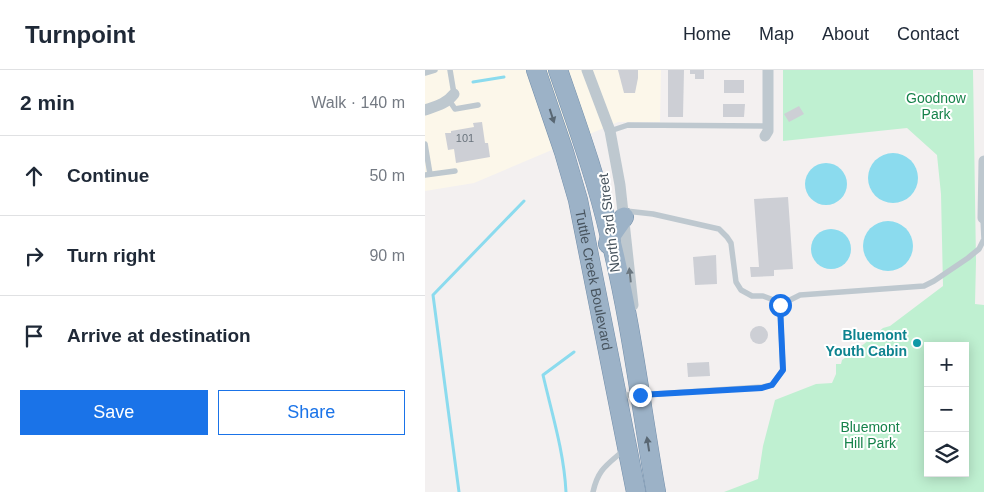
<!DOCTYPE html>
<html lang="en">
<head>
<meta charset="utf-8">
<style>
  :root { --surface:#fff; --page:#f6f6f7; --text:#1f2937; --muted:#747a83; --line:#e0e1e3; --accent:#1a73e8 }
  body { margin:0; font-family:Arial,sans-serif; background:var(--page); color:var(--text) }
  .controls { position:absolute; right:15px; bottom:15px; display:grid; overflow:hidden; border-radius:0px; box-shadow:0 2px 12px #0003 }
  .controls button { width:45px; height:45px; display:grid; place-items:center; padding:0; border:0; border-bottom:1px solid var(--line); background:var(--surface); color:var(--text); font:25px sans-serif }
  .stop { position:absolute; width:15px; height:15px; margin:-11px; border:4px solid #1a73e8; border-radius:50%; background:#fff }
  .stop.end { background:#1a73e8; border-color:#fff; box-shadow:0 1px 5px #0008 }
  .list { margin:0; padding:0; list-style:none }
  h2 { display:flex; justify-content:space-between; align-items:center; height:65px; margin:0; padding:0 20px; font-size:21px }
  h2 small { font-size:16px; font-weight:400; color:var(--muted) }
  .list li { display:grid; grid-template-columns:32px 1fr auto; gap:15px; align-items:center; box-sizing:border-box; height:80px; padding:0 20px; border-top:1px solid var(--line) }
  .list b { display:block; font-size:19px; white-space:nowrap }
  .list em { font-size:16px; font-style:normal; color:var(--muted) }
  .actions { display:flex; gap:10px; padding:15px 20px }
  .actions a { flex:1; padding:11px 0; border:1px solid var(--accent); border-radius:0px; text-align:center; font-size:18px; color:var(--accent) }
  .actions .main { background:var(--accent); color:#fff }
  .icon { flex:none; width:28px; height:28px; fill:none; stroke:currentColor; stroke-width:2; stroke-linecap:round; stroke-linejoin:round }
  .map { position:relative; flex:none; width:559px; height:422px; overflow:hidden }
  header { display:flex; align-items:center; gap:30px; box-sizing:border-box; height:70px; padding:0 25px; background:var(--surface); border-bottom:1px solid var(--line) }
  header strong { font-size:24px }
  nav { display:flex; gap:28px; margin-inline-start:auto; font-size:18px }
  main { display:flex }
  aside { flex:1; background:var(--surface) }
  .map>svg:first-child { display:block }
</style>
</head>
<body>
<header>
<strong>Turnpoint</strong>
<nav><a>Home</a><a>Map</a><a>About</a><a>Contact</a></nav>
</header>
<main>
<aside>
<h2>2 min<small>Walk · 140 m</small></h2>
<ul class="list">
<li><svg class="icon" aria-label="ahead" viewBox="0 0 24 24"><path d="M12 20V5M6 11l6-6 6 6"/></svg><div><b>Continue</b></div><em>50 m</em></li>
<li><svg class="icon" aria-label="right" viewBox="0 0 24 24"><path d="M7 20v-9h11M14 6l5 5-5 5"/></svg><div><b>Turn right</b></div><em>90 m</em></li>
<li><svg class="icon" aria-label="arrive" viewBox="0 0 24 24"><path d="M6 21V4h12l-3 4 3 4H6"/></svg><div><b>Arrive at destination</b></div></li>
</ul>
<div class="actions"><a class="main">Save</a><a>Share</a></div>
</aside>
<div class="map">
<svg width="559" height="422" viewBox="0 0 559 422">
  <rect width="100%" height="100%" fill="#f3f0f0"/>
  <path fill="#fcf7ea" d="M0 0H236L235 52H193L49 113 0 121Z"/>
  <path fill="#bff0d1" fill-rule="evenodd" d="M358 0H548L551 191 550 234 559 235V422H299L333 409 338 376 350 330 391 314 407 313 411 304V294H416L417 290 439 274 458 258 465 256 518 216 516 124 512 85 482 58 358 71ZM503 276H540V403H503Z"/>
  <g fill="#8bdbee">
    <circle cx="468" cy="108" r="25"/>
    <circle cx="401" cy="114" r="21"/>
    <circle cx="463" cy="176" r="25"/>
    <circle cx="406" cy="179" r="20"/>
  </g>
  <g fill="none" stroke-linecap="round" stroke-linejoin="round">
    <g stroke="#8bdbee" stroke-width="3">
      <path d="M48 12 79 7"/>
      <path d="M34 422 8 225 99 131"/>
      <path d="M141 422C139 382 127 344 118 305L149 282"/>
    </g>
  </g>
  <g fill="#cdcfd5">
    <path d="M193 0H213V8L210 23H199Z"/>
    <path d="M243 0H259L258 47H243Z"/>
    <path d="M265 0H279V9H270V4H265Z"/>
    <rect x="299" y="10" width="20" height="13"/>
    <path d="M298 34H320L319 47H298Z"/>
    <path d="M374 36 379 44 364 52 359 44Z"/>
    <path d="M57 52 60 73H63L65 87 31 93 29 79 23 80 20 63H26V61L49 57 48 53Z"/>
    <path d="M363 127 368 199 349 200V206L326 207 325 197H334L329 129Z"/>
    <path d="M291 185 292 214 270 215 268 187Z"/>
    <circle cx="334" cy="265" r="9"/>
    <path d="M284 292 285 306 263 307 262 293Z"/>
  </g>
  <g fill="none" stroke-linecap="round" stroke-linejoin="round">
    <defs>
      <g id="trunk">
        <path id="s1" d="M111 0 139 82 153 130 211 422"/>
        <path d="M133 0C152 55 172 110 185 167 206 251 216 337 231 422"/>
        <path d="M183 174 185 167 199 147"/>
      </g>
    </defs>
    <use href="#trunk" stroke="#738fab" stroke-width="20"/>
    <g stroke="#bec8cf" stroke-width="5.5">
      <path d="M25 0 29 24"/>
      <path d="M0 3 10 0"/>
      <path d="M24 30 30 39 53 35"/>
      <path d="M185 61 203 55 343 56"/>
      <path d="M0 74 5 104"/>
      <path d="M0 105 30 101"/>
      <path d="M201 141 228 144 294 159 302 167 306 173 311 212 316 220 327 226H338L346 229 355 235 375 225 499 216 509 211 543 188 554 179 559 169 558 148"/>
      <path d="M196 325H215L337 317 347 315 358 300 355 235"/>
      <path d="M168 422C173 399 182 395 199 380"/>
    </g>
    <g stroke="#bec8cf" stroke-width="11">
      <path d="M162 0 185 61 195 115 208 235"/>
      <path d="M0 40C12 36 21 34 29 24"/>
      <path d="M340 66 343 61V0"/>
      <path d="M559 91 558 148H559"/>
    </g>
    <use href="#trunk" stroke="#9cb2c7" stroke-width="19"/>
  </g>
  <defs><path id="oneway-solid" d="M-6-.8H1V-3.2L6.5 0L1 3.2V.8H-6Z" transform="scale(1.25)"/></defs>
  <g fill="#596773">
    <use href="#oneway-solid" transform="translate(127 46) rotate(72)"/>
    <use href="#oneway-solid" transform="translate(223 374) rotate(-99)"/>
  </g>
  <use fill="#6b7780" href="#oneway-solid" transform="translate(205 205) rotate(-96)"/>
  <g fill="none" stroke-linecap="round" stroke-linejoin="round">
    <path stroke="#1a73e8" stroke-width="6" d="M215 325 337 318 347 315 358 300 355 235"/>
  </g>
  <circle fill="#0f9aa8" stroke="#fff" stroke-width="2" cx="492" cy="273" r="5"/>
  <g text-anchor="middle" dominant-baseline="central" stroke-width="4" stroke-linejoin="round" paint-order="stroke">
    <g font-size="11" fill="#69737c">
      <text x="40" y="68">101</text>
    </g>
    <g font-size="14" fill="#16824a" stroke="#fff">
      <text x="511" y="28">Goodnow<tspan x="511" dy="16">Park</tspan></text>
      <text x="445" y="357">Bluemont<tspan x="445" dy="16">Hill Park</tspan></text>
    </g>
    <g font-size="14" fill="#48545e" stroke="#fff">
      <text transform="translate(184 153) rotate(-97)">North 3rd Street</text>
      <text stroke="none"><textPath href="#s1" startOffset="218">Tuttle Creek Boulevard</textPath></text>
    </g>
    <g font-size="14" font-weight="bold" fill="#0d838f" stroke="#fff" text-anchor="end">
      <text x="482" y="265">Bluemont<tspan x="482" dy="16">Youth Cabin</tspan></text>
    </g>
  </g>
</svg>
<div class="controls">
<button>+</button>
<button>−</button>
<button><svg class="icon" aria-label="layers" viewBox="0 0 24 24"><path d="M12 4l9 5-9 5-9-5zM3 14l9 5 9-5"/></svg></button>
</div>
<div class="stop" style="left:355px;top:235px"></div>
<div class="stop end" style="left:215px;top:325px"></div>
</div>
</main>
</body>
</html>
